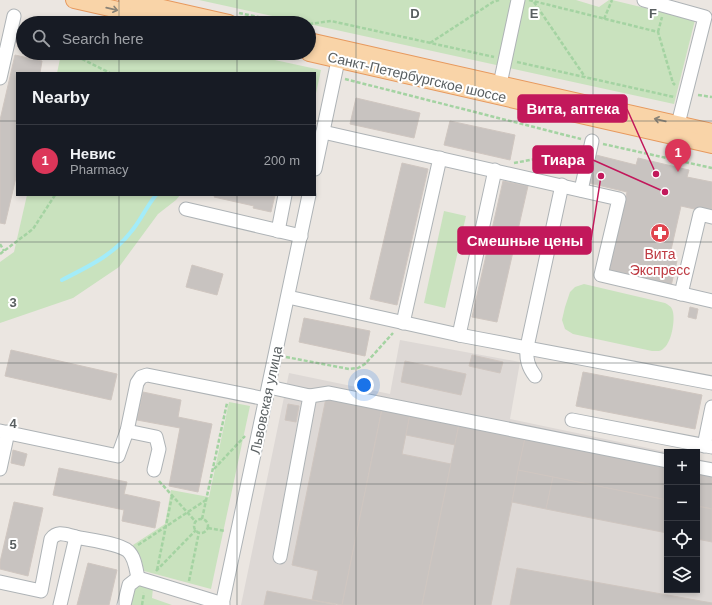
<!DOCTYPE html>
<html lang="en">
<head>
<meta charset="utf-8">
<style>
  :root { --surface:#171b24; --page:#20242c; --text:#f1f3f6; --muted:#9ea1a6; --line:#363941; --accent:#dc3659 }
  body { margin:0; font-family:Arial,sans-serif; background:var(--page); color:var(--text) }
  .controls { position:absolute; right:12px; bottom:12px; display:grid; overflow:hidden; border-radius:0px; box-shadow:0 2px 6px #0003 }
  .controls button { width:36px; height:36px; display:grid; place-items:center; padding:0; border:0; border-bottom:1px solid var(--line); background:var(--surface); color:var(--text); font:20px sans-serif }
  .you { position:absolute; left:364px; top:385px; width:14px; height:14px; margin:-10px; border:3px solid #fff; border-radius:50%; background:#1a73e8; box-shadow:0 0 0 6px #1a73e833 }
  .badge { display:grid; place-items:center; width:26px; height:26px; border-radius:50%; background:var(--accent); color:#fff; font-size:13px; font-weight:700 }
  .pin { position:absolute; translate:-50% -33px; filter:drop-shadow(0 1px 2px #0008) }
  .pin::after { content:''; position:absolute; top:21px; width:14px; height:12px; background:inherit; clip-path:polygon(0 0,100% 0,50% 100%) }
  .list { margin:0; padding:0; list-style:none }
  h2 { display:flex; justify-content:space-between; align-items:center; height:52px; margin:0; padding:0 16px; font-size:17px }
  h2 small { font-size:13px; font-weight:400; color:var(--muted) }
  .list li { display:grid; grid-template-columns:26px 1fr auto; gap:12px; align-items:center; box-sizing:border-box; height:72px; padding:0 16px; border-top:1px solid var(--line) }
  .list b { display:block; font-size:15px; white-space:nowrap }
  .list p { margin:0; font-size:13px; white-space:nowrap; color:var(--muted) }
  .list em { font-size:13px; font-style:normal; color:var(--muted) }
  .icon { flex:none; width:22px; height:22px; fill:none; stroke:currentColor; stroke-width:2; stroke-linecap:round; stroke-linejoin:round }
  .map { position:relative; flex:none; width:712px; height:605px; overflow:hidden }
  .search { position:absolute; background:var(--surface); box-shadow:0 2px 6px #0003; left:16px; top:16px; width:300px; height:44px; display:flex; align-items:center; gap:10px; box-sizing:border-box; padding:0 14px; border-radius:22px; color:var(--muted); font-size:15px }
  .panel { position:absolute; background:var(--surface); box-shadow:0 2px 6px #0003; left:16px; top:72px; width:300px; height:124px; border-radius:0px }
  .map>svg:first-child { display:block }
</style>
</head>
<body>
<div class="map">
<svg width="712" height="605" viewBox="0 0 712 605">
  <rect width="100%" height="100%" fill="#ebe6e1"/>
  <path fill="#ddd8d5" d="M400 340 520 362 510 419 667 452V590H697V459L712 462V605H241L289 373 390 394Z"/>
  <g fill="#c9e2be">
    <path d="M199 0H576L599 7 609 0H612L695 20 674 104Z"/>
    <path d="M36 53H243L321 70 315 98V73H57L60 59Z"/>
    <path d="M27 195H180L176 200 158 214 119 267 73 298 0 323V262L14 252Z"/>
    <path d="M444 211 466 216 445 308 424 303Z"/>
    <path d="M584 284 665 303C668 305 671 306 672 309 676 317 672 342 664 348 661 352 657 351 652 351L573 334 565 329 562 320 565 307 570 292 575 287Z"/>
    <path d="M229 402 250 406 211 589 144 571 141 558 133 545 165 524 171 490 209 497Z"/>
    <path d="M139 584 153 588 152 598 172 605H128L131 593Z"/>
  </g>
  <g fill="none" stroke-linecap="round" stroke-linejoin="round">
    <path stroke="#a3ecf9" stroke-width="4" d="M62 280C87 267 112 256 130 233 140 222 146 207 156 195"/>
  </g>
  <g fill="#c8c3c0" stroke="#cfc6c0">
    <path d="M15 55 42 61 40 73H17V173L5 224 0 223V120Z"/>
    <path d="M356 98 420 113 414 138 350 124Z"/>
    <path d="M450 121 515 135 510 160 444 145Z"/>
    <path d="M596 155 636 165 638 158 689 170 687 177 712 182V213L681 206 669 259 677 261 671 286 609 271 627 192 589 183Z"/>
    <path d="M402 163 428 169 397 305 370 299Z"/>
    <path d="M503 181 528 186 497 322 472 317Z"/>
    <path d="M215 195H275L271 212 253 208 254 206 214 197Z"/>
    <path d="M192 265 223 274 217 295 186 287Z"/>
    <path d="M690 307 698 309 696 319 688 317Z"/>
    <path d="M304 318 370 331 365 356 299 342Z"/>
    <path d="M11 350 117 374 111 400 5 376Z"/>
    <path d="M472 355 503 362 500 373 469 366Z"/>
    <path d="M405 361 466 374 461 395 401 382Z"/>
    <path d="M583 372 702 395 695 429 576 406Z"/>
    <path d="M143 392 181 400 178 417 212 424 198 492 169 486 180 428 137 420Z"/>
    <path d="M326 398 382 409 342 605 312 600 318 571 292 565Z"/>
    <path d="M288 404 299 406 296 422 285 420Z"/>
    <path d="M382 409 410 414 402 454 451 464 422 605H342Z"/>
    <path d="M410 414 459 424 455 445 406 435Z"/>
    <path d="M459 424 525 438 491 605H422Z"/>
    <path d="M525 438 667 466V500L518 470Z"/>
    <path d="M13 450 27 454 24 466 11 463Z"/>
    <path d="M59 468 127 482 124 494 160 502 155 528 122 521 124 510 53 495Z"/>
    <path d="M518 470 553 477 546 509 512 502Z"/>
    <path d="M697 472 712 475V509L697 506Z"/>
    <path d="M553 477 667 500V533L546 509Z"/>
    <path d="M14 502 43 508 28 576 0 569V562Z"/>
    <path d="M697 506 712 509V542L697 539Z"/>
    <path d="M88 563 117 570 109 605H77Z"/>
    <path d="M517 568 712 603V605H510Z"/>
    <path d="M267 591 312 600 336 605H264Z"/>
  </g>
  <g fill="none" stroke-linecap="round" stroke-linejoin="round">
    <defs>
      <g id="minor">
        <path d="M644 0 705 17 678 124"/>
        <path d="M0 78 14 16"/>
        <path d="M500 84 518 0"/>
        <path d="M323 132 619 199 601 275 712 301"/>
        <path d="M315 169 340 51"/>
        <path d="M581 190 592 141"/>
        <path d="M186 209 301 236"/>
        <path d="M278 231 285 195"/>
        <path d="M681 294 700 214 712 217"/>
        <path d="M288 297 459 335 712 383"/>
        <path d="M403 323 440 158"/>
        <path d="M459 335 495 170"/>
        <path d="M535 376C528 367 526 359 527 347L562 185"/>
        <path d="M269 387 310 396 280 557"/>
        <path d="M310 396 329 393 667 461"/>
        <path d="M572 420 712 447"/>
        <path d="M0 431 118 456 127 431 137 383 141 377 147 375 266 399"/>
        <path d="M127 431 156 437 159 449 154 470"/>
        <path d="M704 446 712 407"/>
        <path d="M697 467 712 470"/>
        <path d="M0 469 8 432"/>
        <path d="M0 582 41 591 51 539C58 530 66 535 76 537"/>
        <path d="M60 605 76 537C89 540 118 543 128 551 135 557 136 569 138 578"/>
        <path d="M124 605 129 585 138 578 223 604"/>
        <path d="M222 605 309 195"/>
      </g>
      <g id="major">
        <path d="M74 0 176 23"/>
        <path d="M127 0 229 23"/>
        <path d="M309 41 712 132"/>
        <path d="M309 53 712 145"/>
      </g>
    </defs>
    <use href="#minor" stroke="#aeb3b6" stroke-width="15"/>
    <use href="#major" stroke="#e7995e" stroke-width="18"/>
    <g stroke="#a4d3a2" stroke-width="2.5" stroke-dasharray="4 2" stroke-linecap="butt">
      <path d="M529 0 658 32 673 83 675 85"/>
      <path d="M534 2 585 77"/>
      <path d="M239 13 286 23"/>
      <path d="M604 19 612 0"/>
      <path d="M309 24 331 21 494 57"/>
      <path d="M658 32 662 17"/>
      <path d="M430 43 493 2 499 0"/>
      <path d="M65 53 74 55 110 73"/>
      <path d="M517 62 674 97"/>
      <path d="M345 79 581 139"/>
      <path d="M698 95 712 97"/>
      <path d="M603 144 712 168"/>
      <path d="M514 163 578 151"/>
      <path d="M0 244 4 251"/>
      <path d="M0 254 33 229 55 195"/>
      <path d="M286 357 349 369 358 368 365 364 393 333"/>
      <path d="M214 469 245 436"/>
      <path d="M159 481 196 522"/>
      <path d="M202 519 227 403"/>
      <circle cx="201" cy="526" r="7"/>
      <path d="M208 528 225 531"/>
      <path d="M138 545 206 500"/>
      <path d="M157 570 172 496"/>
      <path d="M156 571 196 530"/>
      <path d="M189 581 199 532"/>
      <path d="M142 605 144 593"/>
    </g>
    <use href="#minor" stroke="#fff" stroke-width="13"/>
    <use href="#major" stroke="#f9d4a8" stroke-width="16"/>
  </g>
  <defs><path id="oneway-shaft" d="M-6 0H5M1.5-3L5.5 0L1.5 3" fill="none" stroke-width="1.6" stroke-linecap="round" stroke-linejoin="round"/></defs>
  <g stroke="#898276">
    <use href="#oneway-shaft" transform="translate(112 9) rotate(13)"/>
    <use href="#oneway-shaft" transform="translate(660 120) rotate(-167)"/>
  </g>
  <path fill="none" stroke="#595f61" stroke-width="1" stroke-opacity="0.55" d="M119 0V23M237 0V23M356 0V605M475 0V605M593 0V605M119 53V73M237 53V73M0 121H17M315 121H712M119 195V605M237 195V605M0 242H712M0 363H712M0 484H667M697 484H712"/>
  <defs>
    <symbol id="pharmacy-disc" viewBox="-11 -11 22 22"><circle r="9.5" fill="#e0444e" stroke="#fff"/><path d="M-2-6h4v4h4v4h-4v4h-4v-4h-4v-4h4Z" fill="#fff"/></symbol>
  </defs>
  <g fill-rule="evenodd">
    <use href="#pharmacy-disc" x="649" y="222" width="22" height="22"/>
  </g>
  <g text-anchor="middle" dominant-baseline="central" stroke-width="4" stroke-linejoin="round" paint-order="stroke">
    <g font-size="14" fill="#595f61" stroke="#fff">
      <text transform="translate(417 77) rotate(13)">Санкт-Петербургское шоссе</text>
      <text transform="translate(266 400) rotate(-78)">Львовская улица</text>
    </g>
    <g font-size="14" fill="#be3a42" stroke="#fff">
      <text x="660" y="254">Вита<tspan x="660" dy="16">Экспресс</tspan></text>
    </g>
  </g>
  <g font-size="13" text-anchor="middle" font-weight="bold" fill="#595f61" stroke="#fff" stroke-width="4" stroke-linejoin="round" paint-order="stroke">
    <text x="415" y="18">D</text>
    <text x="534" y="18">E</text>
    <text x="653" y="18">F</text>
    <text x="13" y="307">3</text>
    <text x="13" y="428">4</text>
    <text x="13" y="549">5</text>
  </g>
  <path fill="none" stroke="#c2185b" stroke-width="1.5" d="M656 174L627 109M665 192L593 160M601 176L591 240"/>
  <g fill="#c2185b" stroke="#fff" stroke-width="1.5">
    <circle cx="656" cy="174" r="4"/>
    <circle cx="665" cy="192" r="4"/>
    <circle cx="601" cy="176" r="4"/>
  </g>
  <g fill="#c2185b" stroke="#c2185b" stroke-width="1.5">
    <rect x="518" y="95" width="109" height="27" rx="4"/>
    <rect x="533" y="146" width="60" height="27" rx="4"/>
    <rect x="458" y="227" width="133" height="27" rx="4"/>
  </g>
  <g font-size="15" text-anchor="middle" font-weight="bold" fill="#fff">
    <text x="573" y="114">Вита, аптека</text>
    <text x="563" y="165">Тиара</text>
    <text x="525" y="246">Смешные цены</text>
  </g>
</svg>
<div class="controls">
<button>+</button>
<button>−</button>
<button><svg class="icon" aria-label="locate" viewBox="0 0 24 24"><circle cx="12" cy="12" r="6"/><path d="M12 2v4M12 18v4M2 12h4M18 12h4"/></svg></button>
<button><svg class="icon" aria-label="layers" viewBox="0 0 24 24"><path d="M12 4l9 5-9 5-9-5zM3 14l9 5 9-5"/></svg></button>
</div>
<div class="you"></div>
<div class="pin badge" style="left:678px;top:172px">1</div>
<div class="search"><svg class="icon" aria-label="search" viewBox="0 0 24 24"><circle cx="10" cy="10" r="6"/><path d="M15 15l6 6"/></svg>Search here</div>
<section class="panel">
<h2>Nearby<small></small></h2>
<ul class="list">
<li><span class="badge">1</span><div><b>Невис</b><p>Pharmacy</p></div><em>200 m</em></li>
</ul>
</section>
</div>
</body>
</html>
